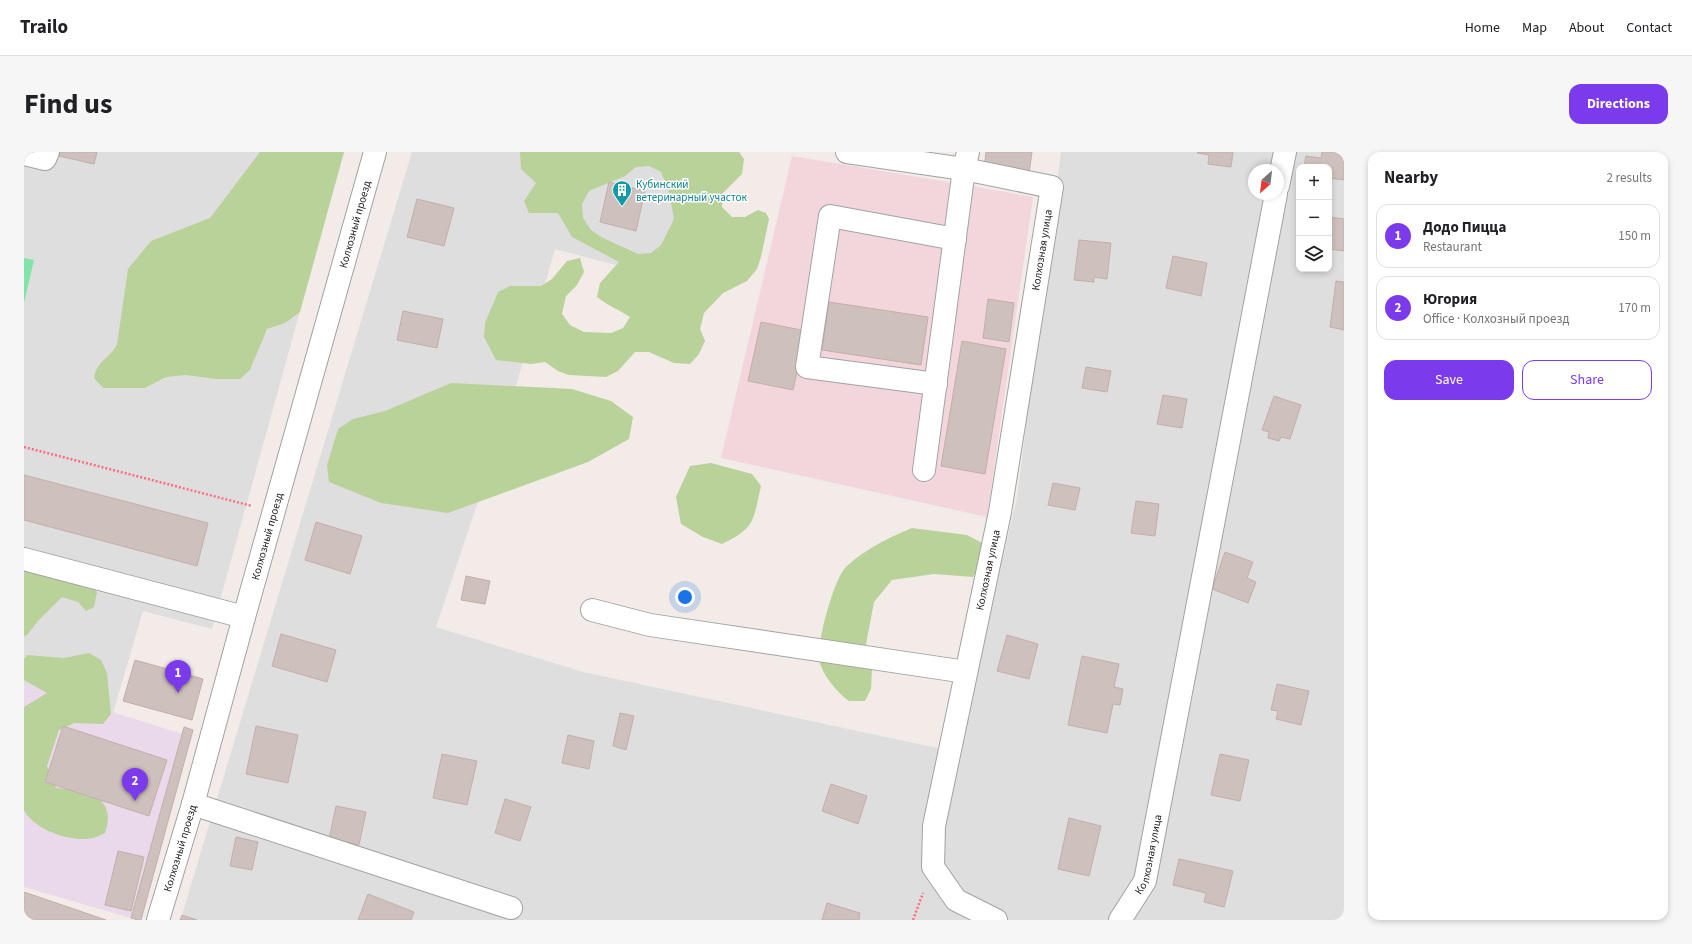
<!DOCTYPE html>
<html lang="en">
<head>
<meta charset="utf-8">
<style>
  :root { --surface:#fff; --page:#f6f6f6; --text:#202124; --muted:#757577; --line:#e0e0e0; --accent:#7c3aed }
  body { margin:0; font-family:"Source Sans 3",sans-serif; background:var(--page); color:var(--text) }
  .controls { position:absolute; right:12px; top:12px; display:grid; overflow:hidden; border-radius:8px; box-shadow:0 2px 6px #0003 }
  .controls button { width:36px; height:36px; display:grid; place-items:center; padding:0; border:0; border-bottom:1px solid var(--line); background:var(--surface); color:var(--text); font:20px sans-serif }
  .compass { position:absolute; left:1224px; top:12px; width:36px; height:36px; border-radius:50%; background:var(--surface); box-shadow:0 2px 6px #0003; rotate:208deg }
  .you { position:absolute; left:661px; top:445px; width:14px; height:14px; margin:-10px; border:3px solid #fff; border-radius:50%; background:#1a73e8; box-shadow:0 0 0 6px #1a73e833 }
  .badge { display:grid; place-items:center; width:26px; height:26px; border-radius:50%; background:var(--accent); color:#fff; font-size:13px; font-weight:700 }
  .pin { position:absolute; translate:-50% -33px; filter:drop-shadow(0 1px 2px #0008) }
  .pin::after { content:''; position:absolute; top:21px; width:14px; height:12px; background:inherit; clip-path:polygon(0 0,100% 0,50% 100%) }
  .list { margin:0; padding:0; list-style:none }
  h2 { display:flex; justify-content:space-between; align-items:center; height:52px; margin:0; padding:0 16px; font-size:17px }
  h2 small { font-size:13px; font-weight:400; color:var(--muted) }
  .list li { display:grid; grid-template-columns:26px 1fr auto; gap:12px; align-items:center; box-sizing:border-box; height:64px; margin:0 8px 8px; padding:0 8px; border:1px solid var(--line); border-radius:12px }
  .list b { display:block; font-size:15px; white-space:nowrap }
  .list p { margin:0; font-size:13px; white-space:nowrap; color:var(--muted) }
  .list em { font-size:13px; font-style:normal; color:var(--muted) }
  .actions { display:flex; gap:8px; padding:12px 16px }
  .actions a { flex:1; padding:9px 0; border:1px solid var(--accent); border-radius:12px; text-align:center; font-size:14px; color:var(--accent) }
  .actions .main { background:var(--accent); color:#fff }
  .icon { flex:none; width:22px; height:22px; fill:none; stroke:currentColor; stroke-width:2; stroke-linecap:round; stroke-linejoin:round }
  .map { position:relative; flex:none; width:1320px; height:768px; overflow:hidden; border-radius:12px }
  header { display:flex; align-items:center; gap:24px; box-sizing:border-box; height:56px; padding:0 20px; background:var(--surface); border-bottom:1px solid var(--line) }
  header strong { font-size:19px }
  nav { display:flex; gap:22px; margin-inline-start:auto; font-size:14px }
  .intro { display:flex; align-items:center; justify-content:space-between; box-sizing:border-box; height:96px; padding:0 24px }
  h1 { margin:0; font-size:28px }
  .button { padding:10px 18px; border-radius:12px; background:var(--accent); color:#fff; font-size:14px; font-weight:700 }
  main { display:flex; gap:24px; padding:0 24px }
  aside { flex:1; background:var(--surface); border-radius:12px; box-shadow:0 2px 6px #0003 }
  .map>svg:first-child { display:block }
</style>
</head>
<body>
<header>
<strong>Trailo</strong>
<nav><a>Home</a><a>Map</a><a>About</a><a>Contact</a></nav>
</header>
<div class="intro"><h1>Find us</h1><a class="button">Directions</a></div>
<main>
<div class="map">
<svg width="1320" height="768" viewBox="0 0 1320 768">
  <rect width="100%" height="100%" fill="#f2ebe7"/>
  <g fill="#dfdede" fill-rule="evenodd">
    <path d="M0 0H320L188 477 119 459 89 561 0 532Z"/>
    <path d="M388 0H632L696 20 671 134 531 97 488 248 412 475 559 520 932 600 993 346 1037 0H1320V768H173L158 763ZM1275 15H1305V117H1275ZM1230 18H1254V42H1230Z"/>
  </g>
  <path fill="#f2d6dc" d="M768 4 936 32 1009 45 963 365 697 306Z"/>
  <path fill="#ead9eb" d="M0 532 158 582 107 766 0 735Z"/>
  <g fill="#b9d29a" fill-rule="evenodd">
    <path d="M236 0H320L276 160 261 171 243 177 226 218 216 227H192L162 223 142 225 121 236H79L70 226C73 208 86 207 93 192L104 117 127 89 186 66Z"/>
    <path d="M496 0H715L720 7 718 22 699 41 698 55 708 65H721L734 58 742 61 745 67 737 105 733 117 723 129 699 141 680 161 676 177 681 189 675 202 666 212 650 211 625 200H611L594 219 582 225 545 223 534 219 521 210 507 212 472 208 460 185 461 171 474 140 486 134H517L528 127 543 109 556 106 560 120 553 133 542 144 538 162 546 173 560 180 587 181 599 176 606 165C594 157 584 154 573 145L576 131 595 110 548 85 534 61H505L500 49 512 31 497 17ZM625 14 637 20 645 40 650 67 637 93 627 101 614 102 577 85 567 78 559 66 558 52 565 39 601 24 612 15Z"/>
    <path d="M427 231 548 237 587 249 609 265 605 287 564 310 424 361 357 351 305 330 303 313 314 277 329 267 361 259Z"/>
    <path d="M687 311 728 322 737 334C729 368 732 376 698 392L679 385 657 372 652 345 666 314Z"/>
    <path d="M888 376 943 383 958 391 959 410 949 425 910 422 868 428 850 450 842 492 848 517 847 537 841 549H825C814 541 800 525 796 511 791 495 810 426 822 415 841 397 864 386 888 376Z"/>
    <path d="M0 415 64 432 73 440 70 455 62 459 54 450 38 445 14 469 3 483 0 484Z"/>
    <path d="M65 501 77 508 83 521 87 562 79 572 51 571 35 578 23 614 32 636C61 639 94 643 81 681 77 683 73 685 69 686 48 691 10 678 0 658V555L23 541 0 528V507L3 503 40 506Z"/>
  </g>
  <path fill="#82e3a6" d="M0 106 10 108 0 151Z"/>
  <g fill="#cec0bd" stroke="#c4aea9">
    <path d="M36 0H73L70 12 35 4Z"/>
    <path d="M962 0H1008L1005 21 960 16Z"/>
    <path d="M1174 0H1209L1207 15 1184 12 1185 3 1173 1Z"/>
    <path d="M1298 0H1320V28L1305 26V15H1280L1282 4 1297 6Z"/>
    <path d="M585 30 621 39 612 79 576 70Z"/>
    <path d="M393 47 430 56 420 94 383 85Z"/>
    <path d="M1305 65 1320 67V99L1305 97Z"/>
    <path d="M1055 88 1087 91 1083 127 1070 125V130L1050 128Z"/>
    <path d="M1149 104 1183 111 1177 144 1142 136Z"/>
    <path d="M1312 129 1320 130V178L1306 175Z"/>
    <path d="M964 147 990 151 985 190 959 186Z"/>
    <path d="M805 150 904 165 897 213 798 198Z"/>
    <path d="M379 159 419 167 413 196 373 188Z"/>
    <path d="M737 170 782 179 769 238 724 229Z"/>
    <path d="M938 189 982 197 961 322 917 314Z"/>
    <path d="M1062 215 1087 219 1083 240 1058 236Z"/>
    <path d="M1139 243 1163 247 1158 276 1133 272Z"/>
    <path d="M1250 244 1277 253 1266 287 1257 285 1255 289 1244 286 1245 280 1238 278Z"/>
    <path d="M0 323 184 371 173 414 0 368Z"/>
    <path d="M1029 331 1056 336 1051 358 1024 353Z"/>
    <path d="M1112 349 1135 352 1131 384 1107 381Z"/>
    <path d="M292 370 338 384 326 422 281 408Z"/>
    <path d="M1201 400 1229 410 1223 426 1232 430 1224 451 1188 437Z"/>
    <path d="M442 424 466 429 461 452 437 448Z"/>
    <path d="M257 482 312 498 303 530 248 514Z"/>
    <path d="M983 483 1014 492 1005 527 973 519Z"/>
    <path d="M1058 504 1095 512 1090 535 1099 537 1096 553 1089 552 1083 581 1044 573Z"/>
    <path d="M111 508 179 527 168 568 99 549Z"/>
    <path d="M1253 532 1285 539 1277 573 1252 567 1254 559 1247 558Z"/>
    <path d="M596 561 610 564 602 598 589 594Z"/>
    <path d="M39 574 143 608 125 664 21 630Z"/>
    <path d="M232 574 274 583 264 631 222 622Z"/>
    <path d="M160 575 169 578 117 768H114L107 766Z"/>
    <path d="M544 583 570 589 565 617 538 611Z"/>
    <path d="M418 602 453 609 443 653 409 646Z"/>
    <path d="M1196 602 1225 608 1216 649 1187 643Z"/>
    <path d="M807 632 843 644 834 672 798 659Z"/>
    <path d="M481 647 507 655 496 689 471 681Z"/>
    <path d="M312 654 342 660 335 693 305 687Z"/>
    <path d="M1045 666 1077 674 1065 724 1034 717Z"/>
    <path d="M212 685 234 690 228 718 206 714Z"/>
    <path d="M94 699 120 705 107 759 81 753Z"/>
    <path d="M1155 707 1209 719 1200 755 1180 750 1182 741 1149 733Z"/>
    <path d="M0 740 82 768H0Z"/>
    <path d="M344 742 390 760 387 768H334Z"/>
    <path d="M803 751 836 761 835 768H798Z"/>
    <path d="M158 763 173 768H156Z"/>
  </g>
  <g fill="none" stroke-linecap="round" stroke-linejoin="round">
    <defs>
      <g id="minor">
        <path d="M823 0 940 17 1028 35 976 360 910 674 909 715 932 748 972 768"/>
        <path d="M0 2 21 7 24 0"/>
        <path d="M1254 34 1261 0"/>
        <path d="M912 232 783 215 806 64 931 87"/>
        <path d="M900 318 940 17 944 0"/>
        <path d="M0 407 220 465"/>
        <path d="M568 458 626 473 942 520"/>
        <path d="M169 652 487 756"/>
        <path id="s1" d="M134 768 169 652 220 465 351 0"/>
        <path id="s2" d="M1096 768 1121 729 1252 42"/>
      </g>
    </defs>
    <use href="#minor" stroke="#a2a2a2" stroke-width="24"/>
    <g stroke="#ff6b80" stroke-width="2.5" stroke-dasharray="2 2" stroke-linecap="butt">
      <path d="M0 295 228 354"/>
      <path d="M889 768 899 741"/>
    </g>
    <use href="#minor" stroke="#fff" stroke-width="22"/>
  </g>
  <defs>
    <symbol id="building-pin" viewBox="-11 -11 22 30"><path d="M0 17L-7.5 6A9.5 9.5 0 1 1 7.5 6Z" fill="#0f9aa8" stroke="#fff"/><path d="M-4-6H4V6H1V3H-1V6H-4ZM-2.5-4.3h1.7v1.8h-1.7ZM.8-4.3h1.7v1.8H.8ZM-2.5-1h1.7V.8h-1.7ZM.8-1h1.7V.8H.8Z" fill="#fff"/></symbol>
  </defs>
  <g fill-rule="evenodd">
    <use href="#building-pin" x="587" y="27" width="22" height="30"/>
  </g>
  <g text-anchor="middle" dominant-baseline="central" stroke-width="3" stroke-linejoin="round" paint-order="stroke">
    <g font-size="11" fill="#0d838f" stroke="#fff" text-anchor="start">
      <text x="612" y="32">Кубинский<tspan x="612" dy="13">ветеринарный участок</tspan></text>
    </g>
    <g font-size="11" fill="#212121" stroke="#fff">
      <text stroke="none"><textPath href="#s1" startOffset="723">Колхозный проезд</textPath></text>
      <text transform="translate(1018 98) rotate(-81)">Колхозная улица</text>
      <text stroke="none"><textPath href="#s1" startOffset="399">Колхозный проезд</textPath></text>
      <text transform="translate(964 418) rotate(-78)">Колхозная улица</text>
      <text stroke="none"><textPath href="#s1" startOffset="75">Колхозный проезд</textPath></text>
      <text stroke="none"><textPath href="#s2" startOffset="73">Колхозная улица</textPath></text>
    </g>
  </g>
</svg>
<div class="controls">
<button>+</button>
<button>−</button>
<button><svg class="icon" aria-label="layers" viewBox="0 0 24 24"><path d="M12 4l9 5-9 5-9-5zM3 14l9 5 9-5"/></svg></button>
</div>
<svg class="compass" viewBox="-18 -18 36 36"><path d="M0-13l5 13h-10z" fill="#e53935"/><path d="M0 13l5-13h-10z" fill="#757577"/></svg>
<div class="you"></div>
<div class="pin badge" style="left:154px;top:541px">1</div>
<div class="pin badge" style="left:111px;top:649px">2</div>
</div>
<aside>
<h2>Nearby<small>2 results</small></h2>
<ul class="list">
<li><span class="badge">1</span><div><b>Додо Пицца</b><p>Restaurant</p></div><em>150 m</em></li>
<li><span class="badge">2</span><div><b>Югория</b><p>Office · Колхозный проезд</p></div><em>170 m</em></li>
</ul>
<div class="actions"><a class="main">Save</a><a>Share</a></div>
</aside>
</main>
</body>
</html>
